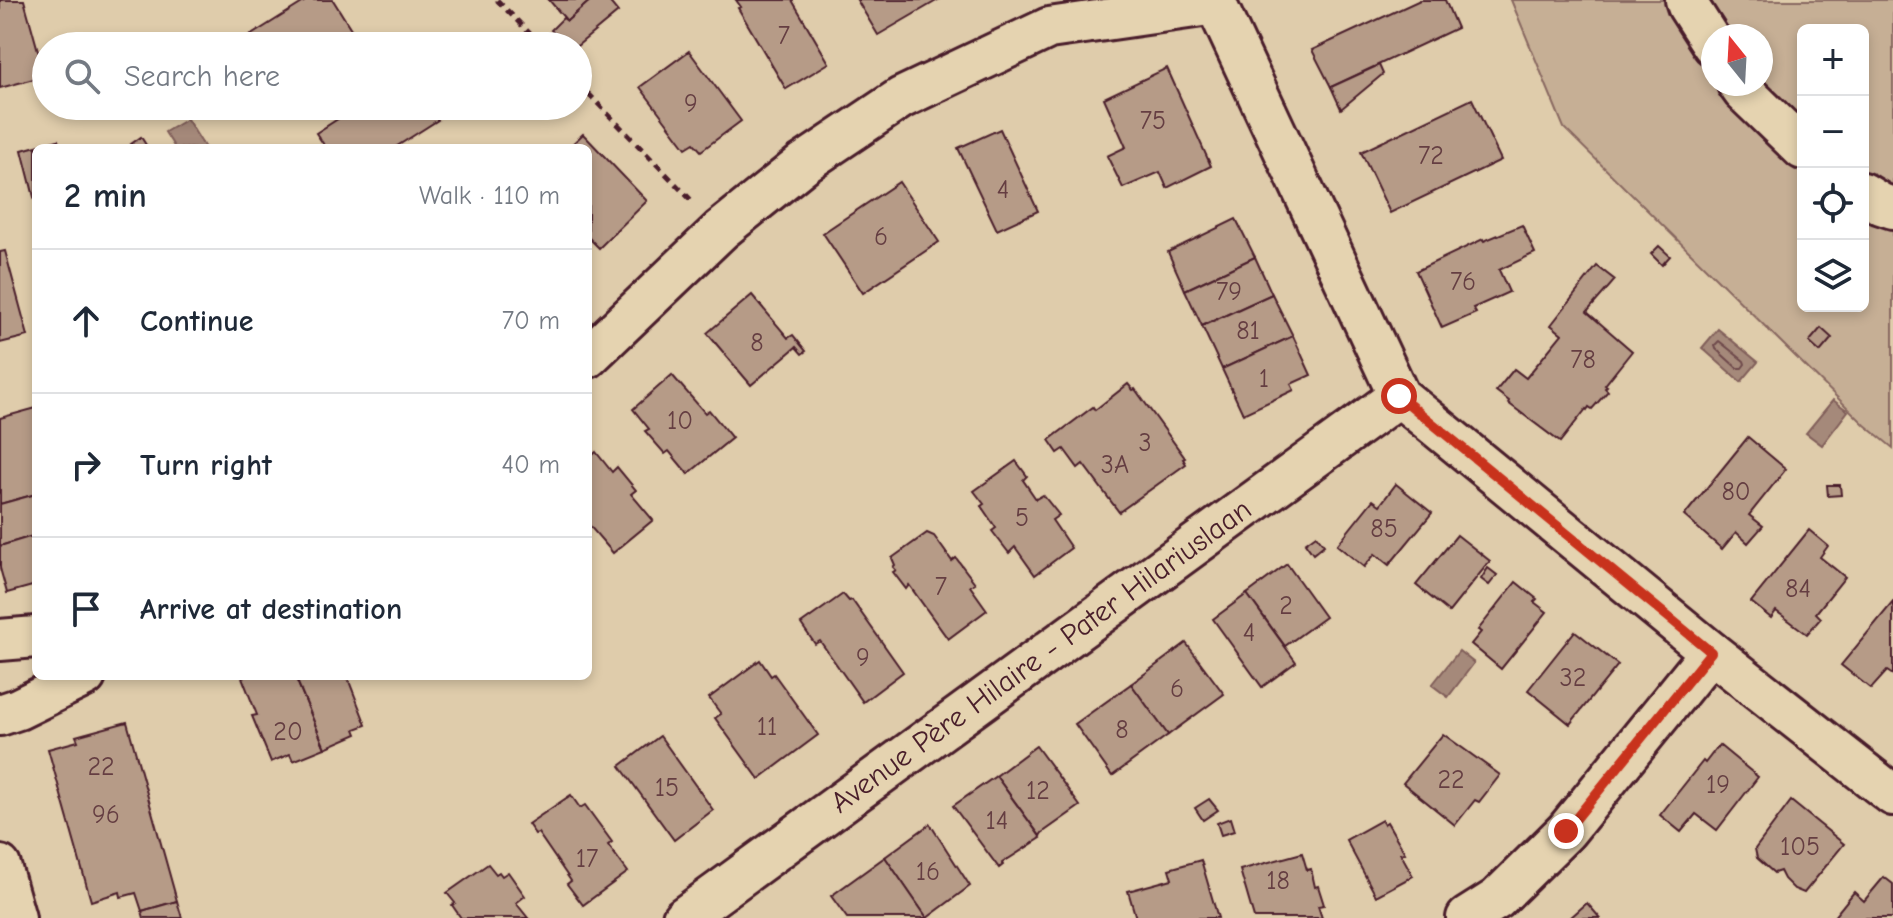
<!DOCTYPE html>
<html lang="en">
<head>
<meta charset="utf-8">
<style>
  :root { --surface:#fff; --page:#f6f6f7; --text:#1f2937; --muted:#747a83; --line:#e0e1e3 }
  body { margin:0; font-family:"Comic Neue",sans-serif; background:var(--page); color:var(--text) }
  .controls { position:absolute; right:24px; top:24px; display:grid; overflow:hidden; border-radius:12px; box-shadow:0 4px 12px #0003 }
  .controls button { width:72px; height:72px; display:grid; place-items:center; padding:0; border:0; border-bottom:2px solid var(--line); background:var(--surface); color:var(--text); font:40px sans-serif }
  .compass { position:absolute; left:1701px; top:24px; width:72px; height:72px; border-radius:50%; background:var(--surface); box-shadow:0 4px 12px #0003; rotate:342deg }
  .stop { position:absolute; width:24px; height:24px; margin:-18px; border:6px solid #c8321e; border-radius:50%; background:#fff }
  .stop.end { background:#c8321e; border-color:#fff; box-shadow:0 2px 8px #0008 }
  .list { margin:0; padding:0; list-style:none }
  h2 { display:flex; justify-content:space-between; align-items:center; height:104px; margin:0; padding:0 32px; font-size:34px }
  h2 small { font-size:26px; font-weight:400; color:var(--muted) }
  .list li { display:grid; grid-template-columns:52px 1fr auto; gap:24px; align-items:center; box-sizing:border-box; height:144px; padding:0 32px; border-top:2px solid var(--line) }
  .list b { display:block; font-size:30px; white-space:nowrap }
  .list em { font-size:26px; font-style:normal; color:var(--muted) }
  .icon { flex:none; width:44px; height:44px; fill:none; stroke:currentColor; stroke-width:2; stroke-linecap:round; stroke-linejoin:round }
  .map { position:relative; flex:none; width:1893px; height:918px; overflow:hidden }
  .search { position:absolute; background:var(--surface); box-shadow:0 4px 12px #0003; left:32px; top:32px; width:560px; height:88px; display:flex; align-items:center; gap:20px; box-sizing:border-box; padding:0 28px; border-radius:44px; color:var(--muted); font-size:30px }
  .panel { position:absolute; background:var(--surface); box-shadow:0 4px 12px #0003; left:32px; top:144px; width:560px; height:536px; border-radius:12px }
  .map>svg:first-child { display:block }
</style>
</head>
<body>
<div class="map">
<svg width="1893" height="918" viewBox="0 0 1893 918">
  <rect width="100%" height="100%" fill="#dfccab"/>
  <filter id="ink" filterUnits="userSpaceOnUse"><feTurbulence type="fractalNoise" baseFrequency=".0125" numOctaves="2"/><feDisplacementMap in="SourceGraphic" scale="16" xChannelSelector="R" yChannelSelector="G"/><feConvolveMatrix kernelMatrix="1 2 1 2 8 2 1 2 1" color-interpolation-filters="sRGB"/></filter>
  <g filter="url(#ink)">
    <path fill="#c6af95" stroke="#886760" stroke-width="2" fill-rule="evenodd" d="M1511 0H1893V448L1865 425 1564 128ZM1803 30H1863V306H1803ZM1713 36H1761V84H1713Z"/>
    <g fill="#a5897a" stroke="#815f5a" stroke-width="2">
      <path d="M187 119 205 148H175L165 132Z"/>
      <path d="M1718 329 1758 362 1741 382 1702 348Z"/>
      <path d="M1833 400 1848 411 1822 445 1806 433Z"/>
      <path d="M1459 651 1474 663 1448 697 1432 685Z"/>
    </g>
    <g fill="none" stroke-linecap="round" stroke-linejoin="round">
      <path stroke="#6e494b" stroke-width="2" d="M1719 341 1744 361 1745 364 1742 368H1737L1716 349 1715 345Z"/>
    </g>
    <g fill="#b69b87" stroke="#4a1f2b" stroke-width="2">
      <path d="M0 0H24L45 76 0 88Z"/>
      <path d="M307 0H333L356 37 342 46H243L240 42Z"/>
      <path d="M549 0H591L567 21Z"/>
      <path d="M591 0H608L618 12 577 46H565L551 30 563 18 567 21Z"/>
      <path d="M736 0H792L829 63 786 89 738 8 741 7Z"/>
      <path d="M857 0H938L878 35Z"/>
      <path d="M1420 0H1445L1457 28 1331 87 1312 50Z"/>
      <path d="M689 51 741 121 701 151 694 143 686 148 640 87Z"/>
      <path d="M1379 65 1383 74 1341 109 1331 87Z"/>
      <path d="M1167 68 1211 166 1167 188 1160 172 1123 188 1107 156 1126 147 1104 98Z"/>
      <path d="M1472 99 1501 160 1390 213 1361 152Z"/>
      <path d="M358 106H429L438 120 394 148H326L316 133Z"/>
      <path d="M1000 129 1038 211 997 230 958 148Z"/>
      <path d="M583 134 647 201 599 248 588 237V148H568Z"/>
      <path d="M141 137 148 148H134L131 144Z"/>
      <path d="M58 140 61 148H36V205L22 150Z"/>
      <path d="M899 182 939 242 863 293 823 233Z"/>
      <path d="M1236 219 1255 257 1185 290 1168 252Z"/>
      <path d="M1522 225 1535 253 1499 270 1509 292 1473 308 1476 313 1442 328 1416 271 1483 239 1484 241Z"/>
      <path d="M1659 246 1670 256 1662 265 1651 254Z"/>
      <path d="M5 251 28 336 0 343V252Z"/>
      <path d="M1255 257 1272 294 1202 326 1185 290Z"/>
      <path d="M1597 266 1615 280 1587 312 1632 351 1605 385 1607 386 1605 388 1608 391 1592 409 1589 407 1587 410 1586 409 1560 442 1508 403 1509 401 1496 391 1514 369 1526 378 1562 334 1551 325Z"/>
      <path d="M1272 294 1293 336 1222 369 1202 326Z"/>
      <path d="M752 295 788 338 793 335 806 351 802 354 796 347 751 385 707 333Z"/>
      <path d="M1821 328 1832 338 1820 352 1809 342Z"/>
      <path d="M1293 336 1311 375 1291 384 1294 390 1243 414 1222 369Z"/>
      <path d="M672 375 705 413 709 410 732 438 688 474 669 451 665 454 645 431 649 429 633 409Z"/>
      <path d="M1128 384 1133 390 1135 389 1185 458 1183 459 1186 464 1119 512 1083 464 1078 468 1064 449 1058 453 1049 440 1093 407 1095 410Z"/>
      <path d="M36 408V494L0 504V418Z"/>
      <path d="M1748 437 1786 469 1749 515 1763 526 1748 543 1736 532 1722 549 1684 516Z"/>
      <path d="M596 452 612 472 617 467 636 490 631 494 653 520 613 553 588 524V459Z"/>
      <path d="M1016 461 1027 476 1023 480 1036 499 1043 495 1059 515 1052 520 1071 548 1035 575 1015 547 1009 553 992 531 996 528 981 506 984 504 974 491Z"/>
      <path d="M1396 484 1432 513 1389 565 1375 554 1364 567 1337 545 1373 500 1380 505Z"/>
      <path d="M1827 485H1840L1841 495 1828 496Z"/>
      <path d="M36 494V535L0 546V504Z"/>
      <path d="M1809 530 1828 546 1820 557 1845 577 1816 613 1821 618 1807 634 1776 611 1771 618 1751 602Z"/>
      <path d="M927 533 934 536 952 561 956 558 975 583 970 586 987 610 948 639 909 585 906 589 893 572 896 570 893 567 895 565 892 558Z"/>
      <path d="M36 535V585L7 593 0 568V546Z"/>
      <path d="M1316 535 1324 545 1313 554 1305 543Z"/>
      <path d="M1457 535 1490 561 1449 612 1416 585Z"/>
      <path d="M1287 564 1325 617 1285 646 1247 594Z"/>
      <path d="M1488 568 1497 575 1489 585 1481 579Z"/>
      <path d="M1516 582 1537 599 1534 602 1547 612 1501 669 1471 644 1481 632 1478 630Z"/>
      <path d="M843 594 849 601 852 600 903 672 863 702 820 641 815 644 801 624Z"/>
      <path d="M1247 594 1296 662 1262 687 1213 619Z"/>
      <path d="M1893 602V675L1887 671 1871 689 1841 665Z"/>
      <path d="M1575 631 1618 665 1570 724 1528 690Z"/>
      <path d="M1186 643 1224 694 1168 735 1131 684Z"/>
      <path d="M760 660 771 676 774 674 818 735 759 779 715 718 721 714 709 698Z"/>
      <path d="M245 676H295L325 748 293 761 290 754 271 762 252 716 257 715 242 677Z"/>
      <path d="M295 676H347L366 725 355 729 357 734 325 748Z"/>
      <path d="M1131 684 1168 735 1112 776 1075 724Z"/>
      <path d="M127 722 177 901 142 911 136 893 121 897 120 892 91 901 48 749 78 741 76 736Z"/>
      <path d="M1443 734 1500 775 1479 802 1475 800 1455 825 1403 783Z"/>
      <path d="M660 736 713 810 674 840 620 766Z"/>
      <path d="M1719 745 1758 777 1717 830 1696 814 1681 832 1660 815 1703 761 1705 763Z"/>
      <path d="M1036 746 1080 806 1042 833 1040 836 996 776Z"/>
      <path d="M996 776 1041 838 1002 863 1003 865 999 868 953 806Z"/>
      <path d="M571 795 580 808 585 805 612 842 608 845 628 872 583 905 567 884 571 881 538 833 535 834 528 824Z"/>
      <path d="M1209 799 1218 810 1203 820 1195 808Z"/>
      <path d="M1791 801 1844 844 1804 893 1794 889 1784 879 1780 871 1774 873 1757 858 1755 849Z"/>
      <path d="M1230 818 1234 831 1221 835 1217 823Z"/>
      <path d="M1382 820 1384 824 1387 822 1405 853 1401 854 1413 876 1376 896 1346 840Z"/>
      <path d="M930 824 970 886 927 918 885 857Z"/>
      <path d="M1302 853 1307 870 1311 869 1315 887 1318 886 1324 905 1318 906 1322 918H1254L1240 870Z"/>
      <path d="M885 857 927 918H847L831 896Z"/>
      <path d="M1201 860 1218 918H1136L1128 891 1172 879 1169 869Z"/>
      <path d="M488 864 496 874 499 872 502 876 508 872 525 896 516 903 528 918H461L452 905 455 903 447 893Z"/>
      <path d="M1884 877 1893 884V918H1833L1854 892 1864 901Z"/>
      <path d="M177 901 182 918H144L142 911Z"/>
      <path d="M1587 903 1600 918H1570Z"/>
    </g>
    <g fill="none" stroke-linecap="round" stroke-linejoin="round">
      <defs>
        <g id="minor">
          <path d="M1214 0 1399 396 1711 652 1893 795"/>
          <path d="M1686 0 1688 6 1713 45"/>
          <path d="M1738 84 1743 91 1803 149"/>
          <path d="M1863 193 1881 204 1893 208"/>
          <path d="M588 357 721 230 804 163 901 98 1049 28 1216 4"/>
          <path d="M0 640 36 637"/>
          <path d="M0 715 18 709 85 676"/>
          <path d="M0 866 15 918"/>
          <path d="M683 918 1399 396"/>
          <path d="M1467 918 1497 899 1566 831 1711 652"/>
        </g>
      </defs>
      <use href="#minor" stroke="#4a1f2b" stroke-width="46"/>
      <g stroke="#4a1f2b" stroke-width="5" stroke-dasharray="8 6" stroke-linecap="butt">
        <path d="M497 0 542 46"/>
        <path d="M578 83 693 202"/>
      </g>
      <use href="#minor" stroke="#e5d3b0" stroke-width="40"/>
    </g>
  </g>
  <g fill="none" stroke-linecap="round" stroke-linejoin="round" filter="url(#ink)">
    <path stroke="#c8321e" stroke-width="10" d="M1399 396 1711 652 1566 831"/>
  </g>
  <g text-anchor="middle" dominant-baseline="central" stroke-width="6" stroke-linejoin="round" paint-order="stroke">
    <g font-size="26" fill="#653e42">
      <text x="784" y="36">7</text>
      <text x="691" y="104">9</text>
      <text x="1153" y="121">75</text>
      <text x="1431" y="156">72</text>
      <text x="1003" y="190">4</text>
      <text x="881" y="237">6</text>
      <text x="1463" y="282">76</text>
      <text x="1229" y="292">79</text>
      <text x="1248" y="331">81</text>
      <text x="757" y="343">8</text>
      <text x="1583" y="360">78</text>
      <text x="1264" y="379">1</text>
      <text x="680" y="421">10</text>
      <text x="1145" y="443">3</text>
      <text x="1115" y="465">3A</text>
      <text x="1736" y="492">80</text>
      <text x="1022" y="518">5</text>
      <text x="1384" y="529">85</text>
      <text x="941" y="587">7</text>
      <text x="1798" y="589">84</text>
      <text x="1286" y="606">2</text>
      <text x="1249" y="633">4</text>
      <text x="863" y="658">9</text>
      <text x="1573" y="678">32</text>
      <text x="1177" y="689">6</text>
      <text x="767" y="727">11</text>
      <text x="1122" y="730">8</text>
      <text x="288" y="732">20</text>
      <text x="101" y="767">22</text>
      <text x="1451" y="780">22</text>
      <text x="1718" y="785">19</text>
      <text x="667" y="788">15</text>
      <text x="1038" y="791">12</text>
      <text x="106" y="815">96</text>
      <text x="997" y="821">14</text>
      <text x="1800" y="847">105</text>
      <text x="587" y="859">17</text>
      <text x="928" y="872">16</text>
      <text x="1278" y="881">18</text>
    </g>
    <g font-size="30" fill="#4a1f2b" stroke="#e5d3b0">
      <text transform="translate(1041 656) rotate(-36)">Avenue Père Hilaire - Pater Hilariuslaan</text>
    </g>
  </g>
</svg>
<div class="controls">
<button>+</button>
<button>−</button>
<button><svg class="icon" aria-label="locate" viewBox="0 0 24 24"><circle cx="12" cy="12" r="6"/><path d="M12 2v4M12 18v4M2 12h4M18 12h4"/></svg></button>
<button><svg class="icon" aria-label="layers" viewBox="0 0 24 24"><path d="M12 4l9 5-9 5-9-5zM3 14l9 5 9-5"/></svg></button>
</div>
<svg class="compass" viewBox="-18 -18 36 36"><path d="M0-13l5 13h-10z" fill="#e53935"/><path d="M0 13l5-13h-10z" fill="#747a83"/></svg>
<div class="stop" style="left:1399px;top:396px"></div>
<div class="stop end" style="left:1566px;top:831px"></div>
<div class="search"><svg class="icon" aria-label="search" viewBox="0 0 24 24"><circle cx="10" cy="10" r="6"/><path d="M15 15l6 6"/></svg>Search here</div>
<section class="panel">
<h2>2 min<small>Walk · 110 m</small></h2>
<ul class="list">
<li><svg class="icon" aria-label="ahead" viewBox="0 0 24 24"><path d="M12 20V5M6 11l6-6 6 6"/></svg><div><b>Continue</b></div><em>70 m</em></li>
<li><svg class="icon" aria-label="right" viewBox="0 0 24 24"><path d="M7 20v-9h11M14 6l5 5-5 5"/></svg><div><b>Turn right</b></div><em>40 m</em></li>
<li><svg class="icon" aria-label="arrive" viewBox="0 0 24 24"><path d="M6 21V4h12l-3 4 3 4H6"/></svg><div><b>Arrive at destination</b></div></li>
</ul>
</section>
</div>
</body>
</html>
